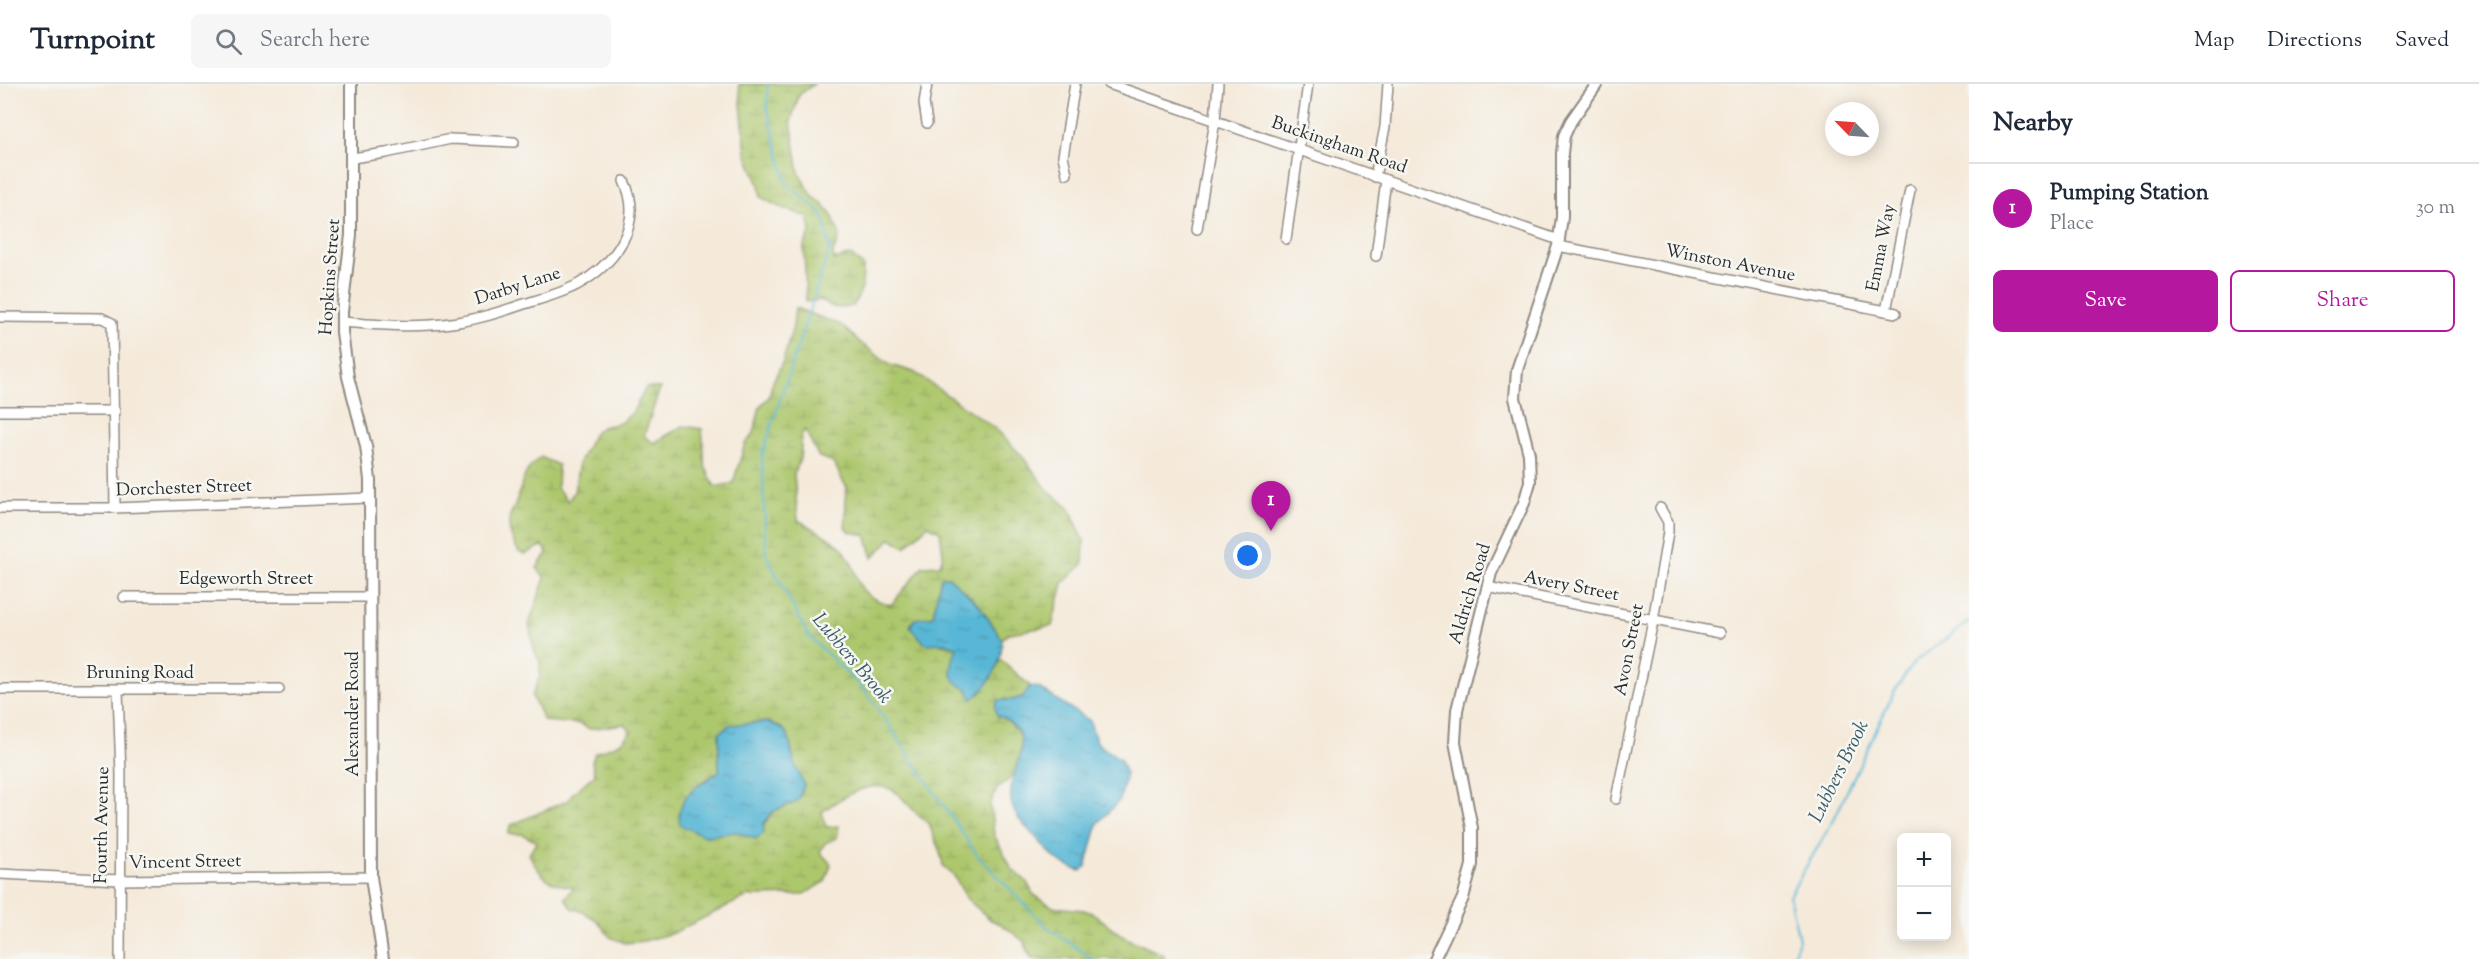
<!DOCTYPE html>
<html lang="en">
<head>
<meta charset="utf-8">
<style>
  :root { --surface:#fff; --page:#f6f6f7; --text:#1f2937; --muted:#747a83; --line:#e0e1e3; --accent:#b5179e }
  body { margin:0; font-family:"Sorts Mill Goudy",serif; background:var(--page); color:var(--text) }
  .controls { position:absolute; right:18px; bottom:18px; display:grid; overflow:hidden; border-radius:9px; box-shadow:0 3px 15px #0003 }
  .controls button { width:54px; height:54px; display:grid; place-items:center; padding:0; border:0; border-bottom:2px solid var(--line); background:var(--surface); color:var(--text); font:30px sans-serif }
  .compass { position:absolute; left:1825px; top:18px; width:54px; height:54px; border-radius:50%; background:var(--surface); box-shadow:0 3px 15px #0003; rotate:295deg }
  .you { position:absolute; left:1248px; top:472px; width:21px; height:21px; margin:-15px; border:4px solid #fff; border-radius:50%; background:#1a73e8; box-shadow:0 0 0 9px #1a73e833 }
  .badge { display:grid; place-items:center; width:39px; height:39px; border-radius:50%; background:var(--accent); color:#fff; font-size:20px; font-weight:700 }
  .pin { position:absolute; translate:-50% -50px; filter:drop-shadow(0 2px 3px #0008) }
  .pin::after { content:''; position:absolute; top:32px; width:21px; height:18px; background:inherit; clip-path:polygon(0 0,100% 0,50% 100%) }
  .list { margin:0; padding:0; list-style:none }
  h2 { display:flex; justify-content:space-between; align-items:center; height:78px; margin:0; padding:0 24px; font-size:26px }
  h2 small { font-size:20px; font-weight:400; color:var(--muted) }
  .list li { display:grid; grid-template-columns:39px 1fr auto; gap:18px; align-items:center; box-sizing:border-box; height:90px; padding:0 24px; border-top:2px solid var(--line) }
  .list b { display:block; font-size:22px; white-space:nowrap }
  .list p { margin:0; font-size:20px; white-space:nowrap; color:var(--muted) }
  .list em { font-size:20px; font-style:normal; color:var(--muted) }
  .actions { display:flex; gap:12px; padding:18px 24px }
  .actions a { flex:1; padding:14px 0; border:2px solid var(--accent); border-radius:9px; text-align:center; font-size:21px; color:var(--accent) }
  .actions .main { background:var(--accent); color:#fff }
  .icon { flex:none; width:33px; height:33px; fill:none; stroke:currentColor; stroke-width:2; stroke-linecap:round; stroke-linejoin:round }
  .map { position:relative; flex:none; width:1969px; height:875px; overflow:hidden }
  header { display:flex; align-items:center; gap:36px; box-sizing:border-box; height:84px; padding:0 30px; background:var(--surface); border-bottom:2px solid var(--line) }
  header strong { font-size:28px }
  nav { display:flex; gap:33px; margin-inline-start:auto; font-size:21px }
  .search { width:420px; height:54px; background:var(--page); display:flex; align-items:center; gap:15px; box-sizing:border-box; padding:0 21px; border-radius:9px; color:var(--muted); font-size:22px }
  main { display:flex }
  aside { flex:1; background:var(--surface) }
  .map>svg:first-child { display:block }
</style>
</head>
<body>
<header>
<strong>Turnpoint</strong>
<div class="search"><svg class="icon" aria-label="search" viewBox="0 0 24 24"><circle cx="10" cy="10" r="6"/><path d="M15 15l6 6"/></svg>Search here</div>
<nav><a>Map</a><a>Directions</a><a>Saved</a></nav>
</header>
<main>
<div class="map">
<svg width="1969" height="875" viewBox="0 0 1969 875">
  <defs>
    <pattern id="wetland-marsh" width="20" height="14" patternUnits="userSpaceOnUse" patternTransform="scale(1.5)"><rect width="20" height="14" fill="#adc76d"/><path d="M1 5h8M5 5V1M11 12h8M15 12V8" fill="none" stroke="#95ab5f"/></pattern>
    <pattern id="water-ripples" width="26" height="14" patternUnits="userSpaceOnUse" patternTransform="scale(1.5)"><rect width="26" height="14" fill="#58b7d6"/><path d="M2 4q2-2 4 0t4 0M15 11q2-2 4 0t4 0" fill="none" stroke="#4995ae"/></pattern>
  </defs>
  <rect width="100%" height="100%" fill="#f6f6f2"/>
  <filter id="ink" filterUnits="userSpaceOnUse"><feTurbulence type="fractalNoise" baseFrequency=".0167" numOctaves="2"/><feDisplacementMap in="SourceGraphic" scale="12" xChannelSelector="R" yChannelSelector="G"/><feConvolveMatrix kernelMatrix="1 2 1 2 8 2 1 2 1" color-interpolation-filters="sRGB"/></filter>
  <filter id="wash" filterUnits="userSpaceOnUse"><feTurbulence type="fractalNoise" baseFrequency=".008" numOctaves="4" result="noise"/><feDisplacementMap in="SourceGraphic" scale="24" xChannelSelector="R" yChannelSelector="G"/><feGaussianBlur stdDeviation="1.35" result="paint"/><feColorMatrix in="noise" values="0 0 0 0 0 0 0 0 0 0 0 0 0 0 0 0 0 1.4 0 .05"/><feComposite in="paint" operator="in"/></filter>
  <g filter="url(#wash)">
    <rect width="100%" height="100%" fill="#f5eada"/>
    <g fill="url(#wetland-marsh)" stroke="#6c794c" stroke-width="1.5" fill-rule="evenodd">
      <path d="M739 0H814L799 11 791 37 799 89 813 113 821 118 833 133 840 152 833 169 834 176 851 171 863 182 862 205 853 222C839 225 832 225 821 216L806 218 804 162 811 147 808 133 777 122 761 113 759 101 746 69Z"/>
      <path d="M795 224 841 241 862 260 890 281 914 288 997 346 1022 372 1047 405 1070 425 1084 457 1083 480 1063 499 1052 542 1009 549 1002 555 979 521 949 493 941 494 933 533 915 536 932 558 958 563 954 572 972 614 981 609 1000 575 1030 602 1023 613 1012 616 1005 615 997 631 1008 636 1021 652 1022 663 1014 691 997 705 990 720 994 751 1012 785 1026 797 1034 811 1053 823 1084 826 1094 830 1124 853 1164 871 1165 875H1033L1028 869 1025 858 1001 840 991 836 967 815 954 792 943 782C942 767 933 754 929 739 915 731 909 720 898 710 876 691 841 713 822 728L826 743 839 742 837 754 825 759 820 768 831 780 825 798 803 811 748 812 673 849 644 857 625 859 610 853 598 837 585 829 572 824 565 814 574 803C548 800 541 794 529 770L537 758 522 750H508L511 741 569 716 572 710 595 690 592 678 595 669 620 659 631 647 624 640 589 645 581 640 544 637 532 612 540 592V578L534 566 529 540 545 494 537 484 547 469 543 461 526 470 519 468C514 460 508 447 509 436 509 430 515 424 516 418 524 397 522 387 541 373L558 381 557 404 568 417 574 408 579 378 594 349 602 343 620 339 632 329 646 304H660L644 352 654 359 683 342 702 345 705 382 715 403 733 399 745 360 754 349 760 322 769 313 772 300 783 277 793 243ZM805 346 819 373C842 379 835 389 847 403 844 416 847 429 845 443L850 448 866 451 873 474 891 454 905 463 928 441 940 447 943 470 940 481 923 482 891 521C847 509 865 492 842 464 833 454 809 443 798 436L794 390 800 375 802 349ZM768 638C792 647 788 651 793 674 795 683 800 693 804 701L798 717 772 728 756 755 737 748 704 752 700 699 719 688 718 665Z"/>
    </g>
    <g fill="url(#water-ripples)" stroke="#427180" stroke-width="1.5">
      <path d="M941 493H949L979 521 1002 555C1003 577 990 603 972 615L968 606C944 595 951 582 957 563L944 559 926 560 914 548 910 542 915 535 933 532Z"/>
      <path d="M1030 602 1039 604 1090 637C1097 666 1098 659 1120 675L1126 690 1120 716 1098 739 1086 783 1081 787C1059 781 1055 774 1040 758 1030 746 1016 736 1012 721 1003 685 1047 654 997 631L995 623 998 616H1012L1023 613Z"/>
      <path d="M768 638C792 647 788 652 793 674 795 683 801 693 804 701L798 717 772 728 763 740 764 749 756 755 737 748 704 752 680 741C675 711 698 703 719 688V649L729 641Z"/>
    </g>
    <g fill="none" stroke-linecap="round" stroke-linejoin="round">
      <g stroke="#58b7d6" stroke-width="2">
        <path d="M768 0 767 24 787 100 823 130 830 164 762 371 766 471 808 551 867 609 978 772 1047 843 1093 875"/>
        <path d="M1792 875 1799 855 1789 812 1834 735 1894 608 1914 578 1969 538"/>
      </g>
    </g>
  </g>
  <g filter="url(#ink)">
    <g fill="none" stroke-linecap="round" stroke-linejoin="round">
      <defs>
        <g id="minor">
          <path d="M1109 0 1559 156"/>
          <path d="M927 39 924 19 927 0"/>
          <path d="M352 74 386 69 451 55 514 58"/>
          <path d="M1067 90 1063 72 1075 0"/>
          <path d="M1375 93 1385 43 1388 0"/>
          <path d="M1197 145 1215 37 1218 0"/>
          <path d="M1286 155 1308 0"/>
          <path d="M1558 162 1896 229"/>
          <path d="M1376 172 1386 96"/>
          <path d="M1886 227 1910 106"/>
          <path d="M0 233 102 234 112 239 115 424"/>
          <path d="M342 238C378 241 414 244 451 239 475 236 498 229 521 221 540 215 560 210 577 201 615 180 645 140 624 97"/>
          <path d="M0 327H115"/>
          <path d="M0 424H115L370 414"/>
          <path d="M1487 503 1720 549"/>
          <path d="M124 513H369"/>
          <path d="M0 605H279"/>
          <path d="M118 607 121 690 120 875"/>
          <path d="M1616 715 1653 537 1668 448V438L1660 424"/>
          <path d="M0 790 119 796 371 793"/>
        </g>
        <g id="tertiary">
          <path d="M351 0V151L342 228V248L348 293 366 362 370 396 371 793 383 875"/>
          <path d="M1434 875 1463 814 1472 781V744L1455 658 1457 626 1491 489 1524 419 1530 398 1529 370 1515 314 1517 286 1558 162 1562 133V69L1564 52 1571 37 1597 0"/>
        </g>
      </defs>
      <use href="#minor" stroke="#908a82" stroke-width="12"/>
      <use href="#tertiary" stroke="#908a82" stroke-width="14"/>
      <use href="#minor" stroke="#fff" stroke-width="9"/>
      <use href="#tertiary" stroke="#fff" stroke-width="10"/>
    </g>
  </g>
  <g text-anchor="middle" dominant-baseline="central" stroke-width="5" stroke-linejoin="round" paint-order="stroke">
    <g font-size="18" fill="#2b2b2b" stroke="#f6f6f2">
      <text transform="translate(1339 62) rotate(19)">Buckingham Road</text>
      <text transform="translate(1882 164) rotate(-79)">Emma Way</text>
      <text transform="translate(1730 180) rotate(11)">Winston Avenue</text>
      <text transform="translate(331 193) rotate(-86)">Hopkins Street</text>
      <text transform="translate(518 203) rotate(-18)">Darby Lane</text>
      <text transform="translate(184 405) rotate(-2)">Dorchester Street</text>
      <text x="246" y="496">Edgeworth Street</text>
      <text transform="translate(1571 503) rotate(11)">Avery Street</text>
      <text transform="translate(1471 510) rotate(-73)">Aldrich Road</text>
      <text transform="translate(1630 566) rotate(-79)">Avon Street</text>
      <text x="140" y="590">Bruning Road</text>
      <text transform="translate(354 630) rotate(-90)">Alexander Road</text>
      <text transform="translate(103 741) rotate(-89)">Fourth Avenue</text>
      <text transform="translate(185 779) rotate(-1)">Vincent Street</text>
    </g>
    <g font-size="20" font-style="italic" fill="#3b5c67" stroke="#f6f6f2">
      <text transform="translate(851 575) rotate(50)">Lubbers Brook</text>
      <text transform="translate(1840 688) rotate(-64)">Lubbers Brook</text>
    </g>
  </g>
</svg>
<div class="controls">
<button>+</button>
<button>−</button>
</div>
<svg class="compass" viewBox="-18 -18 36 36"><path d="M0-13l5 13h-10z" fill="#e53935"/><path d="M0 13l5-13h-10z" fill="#747a83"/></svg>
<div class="you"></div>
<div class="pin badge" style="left:1271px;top:447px">1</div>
</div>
<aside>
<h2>Nearby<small></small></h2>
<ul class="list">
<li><span class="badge">1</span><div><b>Pumping Station</b><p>Place</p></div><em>30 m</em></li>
</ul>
<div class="actions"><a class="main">Save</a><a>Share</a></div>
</aside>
</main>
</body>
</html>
